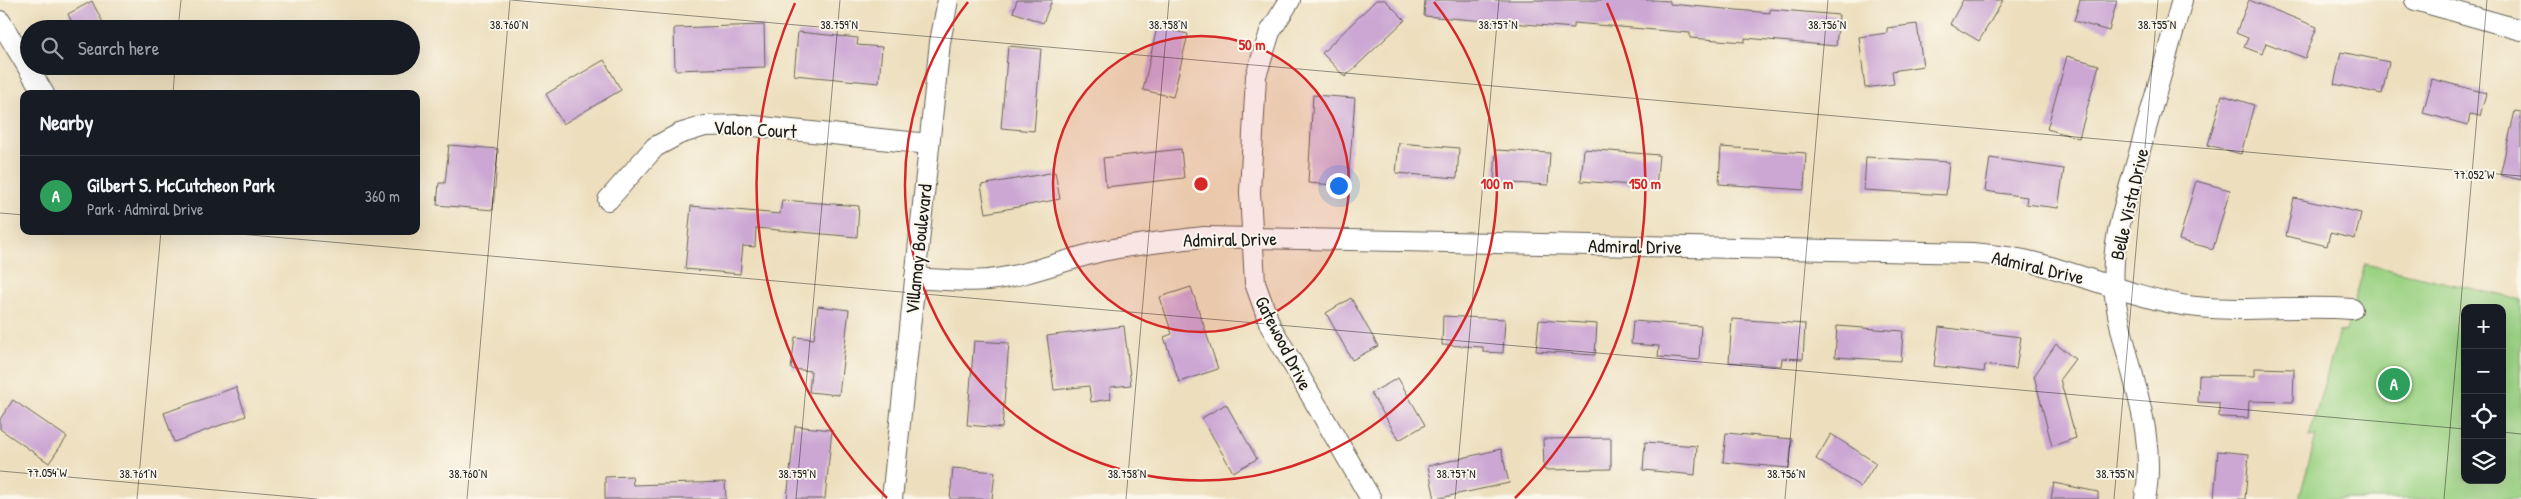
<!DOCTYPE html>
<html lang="en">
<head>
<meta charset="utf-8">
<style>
  :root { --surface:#171b24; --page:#242831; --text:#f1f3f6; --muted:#9ea1a6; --line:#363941; --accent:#0b8043 }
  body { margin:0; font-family:"Patrick Hand",sans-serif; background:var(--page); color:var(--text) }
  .controls { position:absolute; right:15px; bottom:15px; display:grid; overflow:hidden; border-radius:10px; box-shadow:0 5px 20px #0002 }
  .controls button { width:45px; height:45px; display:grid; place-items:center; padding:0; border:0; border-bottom:1px solid var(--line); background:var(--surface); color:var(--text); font:25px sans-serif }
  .you { position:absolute; left:1338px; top:185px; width:18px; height:18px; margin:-12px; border:4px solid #fff; border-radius:50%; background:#1a73e8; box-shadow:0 0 0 8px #1a73e833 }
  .badge { display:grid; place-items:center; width:32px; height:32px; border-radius:50%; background:var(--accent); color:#fff; font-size:16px; font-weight:700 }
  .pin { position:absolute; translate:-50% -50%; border:2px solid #fff; box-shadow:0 1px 5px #0006 }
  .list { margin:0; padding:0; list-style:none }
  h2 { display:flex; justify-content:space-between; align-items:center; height:65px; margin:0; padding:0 20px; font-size:21px }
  h2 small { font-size:16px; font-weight:400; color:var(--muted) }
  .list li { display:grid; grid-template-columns:32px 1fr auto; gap:15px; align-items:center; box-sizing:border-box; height:80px; padding:0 20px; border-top:1px solid var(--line) }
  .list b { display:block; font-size:19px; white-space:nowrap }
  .list p { margin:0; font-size:16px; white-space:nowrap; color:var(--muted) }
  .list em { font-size:16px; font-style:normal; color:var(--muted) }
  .icon { flex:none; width:28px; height:28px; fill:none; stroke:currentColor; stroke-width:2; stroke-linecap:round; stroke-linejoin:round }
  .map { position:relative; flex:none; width:2521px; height:499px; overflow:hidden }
  .search { position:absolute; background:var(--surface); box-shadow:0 5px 20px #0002; left:20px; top:20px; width:400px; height:55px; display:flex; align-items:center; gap:12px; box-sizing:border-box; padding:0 18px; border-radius:28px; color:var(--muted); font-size:19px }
  .panel { position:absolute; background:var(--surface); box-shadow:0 5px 20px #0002; left:20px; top:90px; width:400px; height:145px; border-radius:10px }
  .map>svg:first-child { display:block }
</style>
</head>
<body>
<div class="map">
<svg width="2521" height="499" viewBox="0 0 2521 499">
  <rect width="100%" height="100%" fill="#fbf7ec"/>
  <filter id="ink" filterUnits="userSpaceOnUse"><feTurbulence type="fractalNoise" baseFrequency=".02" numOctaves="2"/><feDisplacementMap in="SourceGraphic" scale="10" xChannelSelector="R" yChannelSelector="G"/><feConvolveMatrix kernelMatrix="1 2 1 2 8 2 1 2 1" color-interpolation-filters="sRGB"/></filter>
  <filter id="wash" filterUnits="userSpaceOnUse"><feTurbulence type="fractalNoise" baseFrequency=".0096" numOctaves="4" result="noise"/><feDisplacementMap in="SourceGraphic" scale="20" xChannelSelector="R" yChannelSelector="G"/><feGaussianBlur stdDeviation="1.12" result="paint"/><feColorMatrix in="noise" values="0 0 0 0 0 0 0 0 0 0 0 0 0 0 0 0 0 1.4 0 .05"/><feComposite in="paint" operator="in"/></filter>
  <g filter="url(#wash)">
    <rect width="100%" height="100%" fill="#eddfbe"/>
    <path fill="#9bd283" stroke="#5c7750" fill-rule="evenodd" d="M2365 264 2521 300V499H2299L2316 436 2309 437 2339 332 2346 331ZM2465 308H2502V480H2465Z"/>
    <g id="blocks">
      <g fill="#cca7d4">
        <path d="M1017 0H1052L1043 23 1013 12Z"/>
        <path d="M1376 0H1385L1405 20 1345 77 1322 53Z"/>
        <path d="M1425 0H1655L1670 1V4L1770 13V9L1839 15 1836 46 1745 38V42L1690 38V33L1574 23V28L1424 16Z"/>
        <path d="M1963 0H2003L1979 41 1950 24Z"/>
        <path d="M2080 0H2117L2109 31 2074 21Z"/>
        <path d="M2249 0 2317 27 2305 58 2266 43 2262 54 2244 47 2248 38 2236 33Z"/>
        <path d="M92 1 106 29H75L68 14Z"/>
        <path d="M1917 24 1923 66 1892 71 1894 84 1865 88 1859 37 1887 33V28Z"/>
        <path d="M764 25 765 67 675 70 674 28Z"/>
        <path d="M1157 27 1188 34 1173 97 1143 90Z"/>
        <path d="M798 32 858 38 857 45 882 47 879 83 794 75Z"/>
        <path d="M1008 46 1041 49 1034 131 1001 128Z"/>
        <path d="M2341 52 2389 62 2382 94 2334 84Z"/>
        <path d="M2067 56 2099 65 2079 138 2047 129Z"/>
        <path d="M604 60 621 90 563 124 546 94Z"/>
        <path d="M2432 79 2486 93 2480 116 2470 114 2468 125 2423 113Z"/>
        <path d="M1313 95 1355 98 1348 186 1308 183Z"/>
        <path d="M2222 95 2254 105 2241 154 2208 145Z"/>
        <path d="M2515 111 2521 112V180L2500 175Z"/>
        <path d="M1399 143 1459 148 1457 178 1396 173Z"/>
        <path d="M449 145 498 149 493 210 437 205 439 183H445Z"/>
        <path d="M1721 147 1806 153 1804 190 1719 184Z"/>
        <path d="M1181 149 1184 178 1106 187 1103 158Z"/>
        <path d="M1584 149 1659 155 1656 187 1581 181Z"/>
        <path d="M1496 150 1550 153 1548 185 1494 182Z"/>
        <path d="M1866 157 1949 162 1946 195 1864 190Z"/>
        <path d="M1990 158 2064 169 2058 208 2026 204 2027 197 1985 191Z"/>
        <path d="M1055 172 1060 199 986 213 981 185Z"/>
        <path d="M2196 181 2230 190 2213 249 2179 240Z"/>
        <path d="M2294 198 2361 213 2355 239 2330 233 2327 246 2286 236Z"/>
        <path d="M782 200 859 206 857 237 756 228 755 247 743 246 740 274 685 269 691 206 780 214Z"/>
        <path d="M1191 287 1218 369 1179 382 1164 337 1172 334 1160 297Z"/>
        <path d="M1351 298 1378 346 1352 360 1326 313Z"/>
        <path d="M818 306 849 310 839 395 809 392 811 371 791 369 795 337 814 339Z"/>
        <path d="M1443 316 1505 319 1503 353 1483 352V347L1442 345Z"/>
        <path d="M1732 319 1805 324 1803 359 1782 358 1781 366 1729 362Z"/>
        <path d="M1539 320 1597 324 1595 355 1536 351Z"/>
        <path d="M1633 321 1701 326 1699 360 1658 357 1659 346 1631 344Z"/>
        <path d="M1124 326 1131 385 1110 387 1111 399 1091 402 1089 386 1054 390 1047 336Z"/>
        <path d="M1837 326 1903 331 1901 361 1835 357Z"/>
        <path d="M1939 327 2021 337 2016 369 1985 365 1984 372 1934 366Z"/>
        <path d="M974 341 1009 343 1002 428 967 425Z"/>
        <path d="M2056 344 2075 359 2060 379 2076 438 2052 446 2034 376Z"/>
        <path d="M2255 368 2294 369 2293 402 2249 401 2248 418 2219 417V403L2198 402 2199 375 2255 376Z"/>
        <path d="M1398 378 1425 425 1399 440 1371 393Z"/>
        <path d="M236 387 246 416 174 442 164 413Z"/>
        <path d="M13 400 67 437 49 463 0 429V419Z"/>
        <path d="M1226 404 1257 459 1233 472 1202 418Z"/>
        <path d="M795 426 832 430 825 499H787Z"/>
        <path d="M1726 433 1792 439 1789 468 1723 462Z"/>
        <path d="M1831 434 1876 463 1861 487 1816 459Z"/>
        <path d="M1611 438V469L1544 470 1543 439Z"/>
        <path d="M1645 442 1697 446 1695 475 1643 470Z"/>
        <path d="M1501 449 1509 483 1435 499 1428 466Z"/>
        <path d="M2218 451 2249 454 2245 499H2214Z"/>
        <path d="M953 468 995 472 992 499H950Z"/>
        <path d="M632 476 633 485 725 482 726 499H605V477Z"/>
        <path d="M2054 483 2098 492V499H2051Z"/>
      </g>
    </g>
  </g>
  <g filter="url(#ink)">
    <use href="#blocks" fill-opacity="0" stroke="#656055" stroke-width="1"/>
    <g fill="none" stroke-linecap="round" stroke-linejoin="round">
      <defs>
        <g id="street">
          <path d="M1290 0 1270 32 1256 76 1250 192 1255 283 1270 325 1371 499"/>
          <path d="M2415 0 2521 30"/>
          <path d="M0 21 44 94"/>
          <path d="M608 200 655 147 679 134 705 126 744 125 929 144"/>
          <path d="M915 278C940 280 963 282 988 280 1027 276 1064 260 1102 251 1136 244 1170 241 1204 237L1973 253C1994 255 2016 257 2036 263 2085 276 2132 296 2182 305 2238 314 2295 304 2352 309"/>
          <path d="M892 499 940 42 948 0"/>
          <path d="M2145 499C2159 426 2121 359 2114 287 2110 244 2127 198 2138 157 2153 105 2167 52 2182 0"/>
        </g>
      </defs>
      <use href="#street" stroke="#656055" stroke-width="22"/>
      <use href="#street" stroke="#fff" stroke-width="20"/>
    </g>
  </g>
  <path fill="none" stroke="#1c1c1c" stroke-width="1" stroke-opacity="0.45" d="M511 0 2521 176M178 29 181 0M173 94 175 66M0 213 24 215M205 231 2465 429M2502 432 2521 434M0 471 317 499M137 499 161 231M467 499 510 0M796 499 840 0M1126 499 1169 0M1455 499 1499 0M1785 499 1828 0M2114 499 2158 0M2444 499 2487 0"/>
  <circle cx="1201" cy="184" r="148" fill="#d62828" fill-opacity=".12"/>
  <g fill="none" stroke="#d62828" stroke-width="2.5">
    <circle cx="1201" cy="184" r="148"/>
    <path d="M1434 2A296 296 0 1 1 968 2"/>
    <path d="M887 498A444 444 0 0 1 795 3M1607 3A444 444 0 0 1 1515 498"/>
  </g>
  <g text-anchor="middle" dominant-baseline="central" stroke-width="4" stroke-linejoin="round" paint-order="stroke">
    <g font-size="19" fill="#1c1c1c" stroke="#fbf7ec">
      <text transform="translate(755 129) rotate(3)">Valon Court</text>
      <text transform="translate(2129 204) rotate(-77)">Belle Vista Drive</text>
      <text transform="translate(1230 239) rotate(-1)">Admiral Drive</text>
      <text transform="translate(1635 246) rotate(1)">Admiral Drive</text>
      <text transform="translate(918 249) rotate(-84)">Villamay Boulevard</text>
      <text transform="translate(2038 267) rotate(13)">Admiral Drive</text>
      <text transform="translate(1284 343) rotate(63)">Gatewood Drive</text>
    </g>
  </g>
  <g font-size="12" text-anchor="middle" fill="#1c1c1c" stroke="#fbf7ec" stroke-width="4" stroke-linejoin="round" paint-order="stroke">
    <text x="509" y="29">38.760°N</text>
    <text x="839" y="29">38.759°N</text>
    <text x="1168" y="29">38.758°N</text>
    <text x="1498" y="29">38.757°N</text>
    <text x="1827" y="29">38.756°N</text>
    <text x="2157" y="29">38.755°N</text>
    <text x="2474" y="179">77.052°W</text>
    <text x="47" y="477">77.054°W</text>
    <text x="138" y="478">38.761°N</text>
    <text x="468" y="478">38.760°N</text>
    <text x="797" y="478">38.759°N</text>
    <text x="1127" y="478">38.758°N</text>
    <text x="1456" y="478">38.757°N</text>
    <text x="1786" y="478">38.756°N</text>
    <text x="2115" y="478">38.755°N</text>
  </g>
  <circle cx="1201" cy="184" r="8" fill="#d62828" stroke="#fbf7ec" stroke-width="2.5"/>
  <g font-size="15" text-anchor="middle" font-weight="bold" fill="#d62828" stroke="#fbf7ec" stroke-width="4" stroke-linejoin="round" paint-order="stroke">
    <text x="1252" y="50">50 m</text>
    <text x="1497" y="189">100 m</text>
    <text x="1645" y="189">150 m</text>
  </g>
</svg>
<div class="controls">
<button>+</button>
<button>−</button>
<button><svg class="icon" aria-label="locate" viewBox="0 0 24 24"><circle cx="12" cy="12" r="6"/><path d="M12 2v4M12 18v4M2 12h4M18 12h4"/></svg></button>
<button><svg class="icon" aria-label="layers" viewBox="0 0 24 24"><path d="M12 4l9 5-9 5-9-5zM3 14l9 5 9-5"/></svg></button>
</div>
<div class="you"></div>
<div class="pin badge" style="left:2394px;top:384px;background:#2e9e5b">A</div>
<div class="search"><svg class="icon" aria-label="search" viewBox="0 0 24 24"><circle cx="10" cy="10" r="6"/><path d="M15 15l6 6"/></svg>Search here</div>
<section class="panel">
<h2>Nearby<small></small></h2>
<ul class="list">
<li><span class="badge" style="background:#2e9e5b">A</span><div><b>Gilbert S. McCutcheon Park</b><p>Park · Admiral Drive</p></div><em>360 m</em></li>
</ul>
</section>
</div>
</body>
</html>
